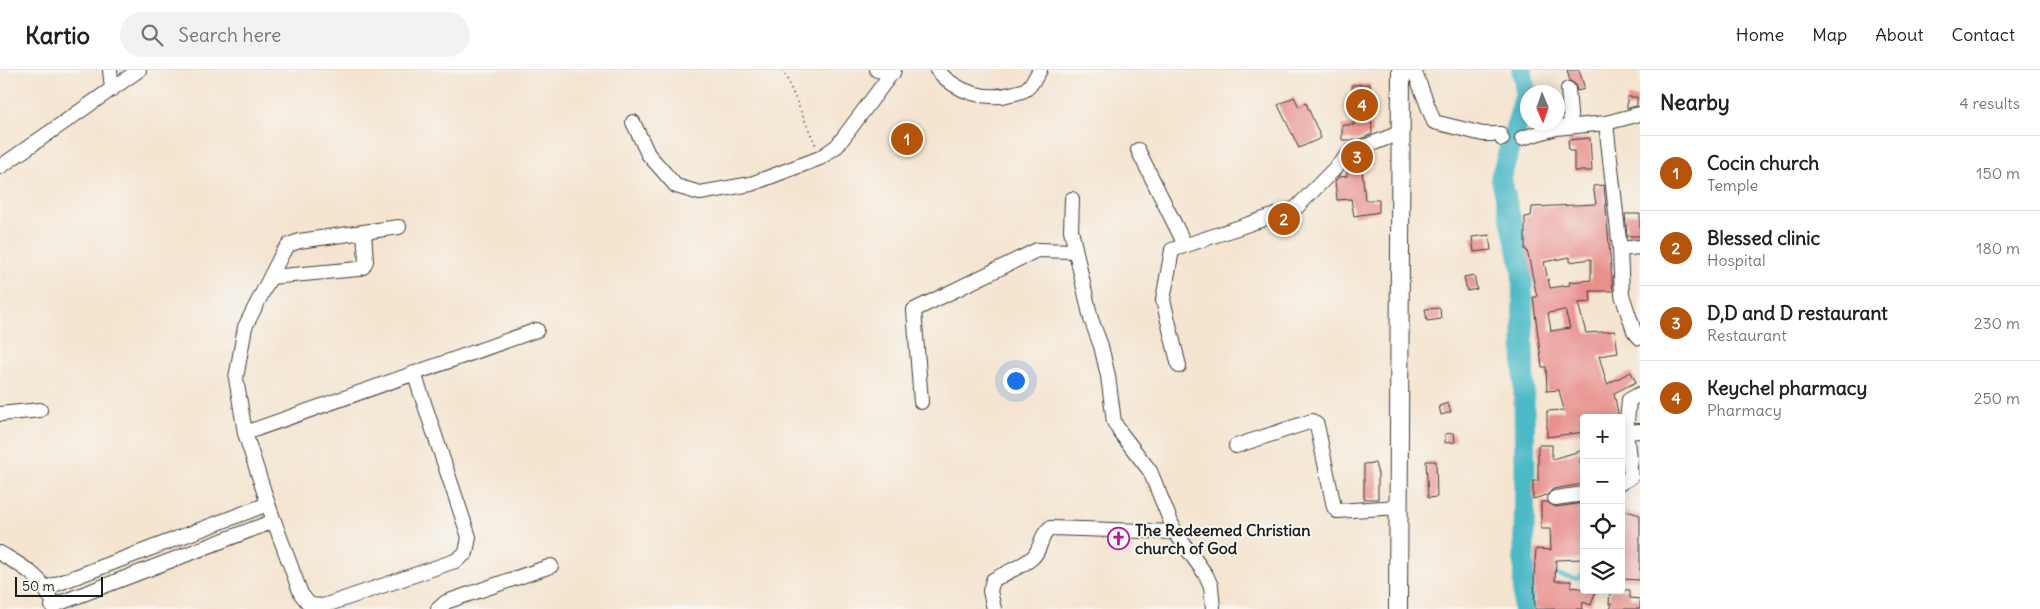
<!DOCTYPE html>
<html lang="en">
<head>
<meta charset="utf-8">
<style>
  :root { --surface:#fff; --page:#f2f2f2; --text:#202124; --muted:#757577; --line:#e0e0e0; --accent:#b45309 }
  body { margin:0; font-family:Delius,sans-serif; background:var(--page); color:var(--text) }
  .controls { position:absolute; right:15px; bottom:15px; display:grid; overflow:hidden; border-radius:5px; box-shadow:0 2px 12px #0003 }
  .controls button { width:45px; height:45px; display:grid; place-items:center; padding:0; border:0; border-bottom:1px solid var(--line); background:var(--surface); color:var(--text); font:25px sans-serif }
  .compass { position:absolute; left:1520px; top:15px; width:45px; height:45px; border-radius:50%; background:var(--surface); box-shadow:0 2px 12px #0003; rotate:178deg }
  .scale { position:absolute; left:15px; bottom:12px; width:88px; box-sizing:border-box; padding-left:5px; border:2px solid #1c1c1c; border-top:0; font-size:14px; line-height:18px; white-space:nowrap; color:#1c1c1c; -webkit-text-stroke:4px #f6f6f2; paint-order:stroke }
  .you { position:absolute; left:1015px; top:310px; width:18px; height:18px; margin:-12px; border:4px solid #fff; border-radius:50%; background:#1a73e8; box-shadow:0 0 0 8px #1a73e833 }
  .badge { display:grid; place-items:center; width:32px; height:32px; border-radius:50%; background:var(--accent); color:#fff; font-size:16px; font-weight:700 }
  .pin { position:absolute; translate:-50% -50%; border:2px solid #fff; box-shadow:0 1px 5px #0006 }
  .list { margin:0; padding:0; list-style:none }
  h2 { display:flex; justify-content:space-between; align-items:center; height:65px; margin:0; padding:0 20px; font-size:21px }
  h2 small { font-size:16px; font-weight:400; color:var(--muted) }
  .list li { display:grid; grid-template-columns:32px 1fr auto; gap:15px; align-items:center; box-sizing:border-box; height:75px; padding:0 20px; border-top:1px solid var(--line) }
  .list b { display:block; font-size:19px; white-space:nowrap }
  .list p { margin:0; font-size:16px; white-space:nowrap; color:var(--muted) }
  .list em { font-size:16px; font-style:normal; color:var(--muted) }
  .icon { flex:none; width:28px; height:28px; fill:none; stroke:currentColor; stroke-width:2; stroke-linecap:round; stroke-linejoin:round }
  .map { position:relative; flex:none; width:1640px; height:539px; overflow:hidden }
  header { display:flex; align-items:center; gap:30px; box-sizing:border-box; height:70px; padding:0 25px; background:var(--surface); border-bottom:1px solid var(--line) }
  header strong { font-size:24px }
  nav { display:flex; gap:28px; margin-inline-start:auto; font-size:18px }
  .search { width:350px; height:45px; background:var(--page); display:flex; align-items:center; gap:12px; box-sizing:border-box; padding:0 18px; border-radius:28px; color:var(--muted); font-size:19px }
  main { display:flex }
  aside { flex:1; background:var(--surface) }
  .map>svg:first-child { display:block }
</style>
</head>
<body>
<header>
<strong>Kartio</strong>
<div class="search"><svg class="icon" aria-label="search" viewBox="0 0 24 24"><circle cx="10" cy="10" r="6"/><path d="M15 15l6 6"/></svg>Search here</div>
<nav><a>Home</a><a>Map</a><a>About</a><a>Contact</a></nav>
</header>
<main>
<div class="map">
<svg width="1640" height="539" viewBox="0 0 1640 539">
  <rect width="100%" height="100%" fill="#f6f6f2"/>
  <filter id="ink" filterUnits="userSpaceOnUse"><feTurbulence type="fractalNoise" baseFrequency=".02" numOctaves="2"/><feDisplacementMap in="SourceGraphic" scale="10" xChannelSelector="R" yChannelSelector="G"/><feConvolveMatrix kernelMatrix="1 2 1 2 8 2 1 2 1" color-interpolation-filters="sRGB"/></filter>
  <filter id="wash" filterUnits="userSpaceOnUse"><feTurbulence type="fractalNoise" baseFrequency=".0096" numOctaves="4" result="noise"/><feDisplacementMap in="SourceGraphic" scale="20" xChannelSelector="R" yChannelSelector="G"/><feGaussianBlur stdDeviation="1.12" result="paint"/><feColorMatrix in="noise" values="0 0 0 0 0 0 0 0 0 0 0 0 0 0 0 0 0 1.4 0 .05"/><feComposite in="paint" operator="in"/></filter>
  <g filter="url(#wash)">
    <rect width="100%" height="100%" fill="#f5e4cf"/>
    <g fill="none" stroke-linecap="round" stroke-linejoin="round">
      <g stroke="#4bb9c6" stroke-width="4">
        <path d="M1523 493 1537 500"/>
        <path d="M1551 503 1577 509 1584 503"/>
      </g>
      <path stroke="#4bb9c6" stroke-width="21" d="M1522 0 1526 23 1501 107 1522 199 1525 399 1523 539"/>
    </g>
    <g id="blocks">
      <g fill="#e9908c" fill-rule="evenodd">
        <path d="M1567 0H1579L1585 19 1577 21 1575 14 1570 11Z"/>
        <path d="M1370 14 1372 64 1358 70H1342V55H1354L1352 15Z"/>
        <path d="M1294 27 1299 37 1306 33 1321 68 1299 78 1278 35Z"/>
        <path d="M1627 27H1637V36L1627 38Z"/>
        <path d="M1590 68 1592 101H1574V81H1569L1568 70Z"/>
        <path d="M1367 90 1368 99 1362 100 1365 130H1379V142L1354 146 1351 129 1337 130 1335 111 1339 107 1347 106V99L1355 91Z"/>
        <path d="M1604 115 1613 221H1590L1591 232 1578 233 1586 263 1615 261 1618 283 1599 286 1607 314 1631 302 1636 312 1614 323 1619 348H1584V362L1547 367V341L1564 340 1559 320 1547 321 1546 297H1542L1533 227H1537L1527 180H1525V147L1531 146 1532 137 1596 134 1593 116ZM1570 187V192L1591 189V210L1569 212 1570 215 1550 218 1544 192ZM1565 240 1570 258 1551 261 1548 243Z"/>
        <path d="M1625 144H1640V166H1627Z"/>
        <path d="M1489 165 1491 180 1474 182 1472 167Z"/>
        <path d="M1474 205 1477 219 1467 221 1464 207Z"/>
        <path d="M1440 238 1441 249 1427 251 1425 239Z"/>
        <path d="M1448 333 1451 342 1441 345 1439 336Z"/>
        <path d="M1454 363 1455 372 1445 373V364Z"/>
        <path d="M1538 375H1552V389L1584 380V390H1580L1584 414 1553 419 1547 425 1533 429V411H1538Z"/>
        <path d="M1426 391H1436L1437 427 1428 428Z"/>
        <path d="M1375 393 1378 404V429H1364V394Z"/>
        <path d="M1541 432H1547L1556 437 1584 433V489L1556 490 1555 511H1571V517L1596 520 1591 535 1583 532 1582 539H1535L1534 506 1536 479 1551 480 1550 459H1541Z"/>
        <path d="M1623 440 1640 445V510L1621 509Z"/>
        <path d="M1610 520H1630V528L1640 529V539H1610L1612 534H1609Z"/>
      </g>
    </g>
  </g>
  <g filter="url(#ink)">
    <use href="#blocks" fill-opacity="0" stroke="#3d3a37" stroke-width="1"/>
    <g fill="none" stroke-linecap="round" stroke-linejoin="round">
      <defs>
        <g id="minor">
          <path d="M110 0 112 19"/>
          <path d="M877 0 893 3"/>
          <path d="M937 0C956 22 986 32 1015 23 1018 22 1024 21 1026 19 1031 16 1037 5 1040 0"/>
          <path d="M1414 0 1434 52 1483 64H1500L1502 69"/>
          <path d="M1568 19 1571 56"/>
          <path d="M633 52 648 84 676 116 700 123 751 114 820 88 837 76 894 0"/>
          <path d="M1606 53 1620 179 1622 225 1634 261 1640 268"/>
          <path d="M1522 68 1556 58 1606 53 1640 44"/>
          <path d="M1138 80 1185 175"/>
          <path d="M0 97 139 0"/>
          <path d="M1072 129 1071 160 1091 249 1101 276 1108 306 1114 352 1120 362 1150 401 1175 462 1206 505 1211 516 1213 539"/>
          <path d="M1620 179 1640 177"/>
          <path d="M271 207 358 199 363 197 366 191 364 162"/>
          <path d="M1179 296 1163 230 1172 180 1296 138 1351 82 1402 62"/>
          <path d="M921 332 914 240 1037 180 1075 181"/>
          <path d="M0 344 40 340"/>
          <path d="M1626 362 1640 361"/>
          <path d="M245 363 236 308 245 257 283 182 289 175 299 171 399 157"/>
          <path d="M1236 376 1312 351 1317 355 1334 437 1337 441 1399 437"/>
          <path d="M1621 413 1631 407 1626 362 1629 330 1640 324"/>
          <path d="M1555 428 1584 424"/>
          <path d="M268 434 245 363 537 260"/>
          <path d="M274 451 301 524 310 535 323 536 455 491 466 483 469 467 414 303"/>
          <path d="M0 483C18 494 41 505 49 526"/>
          <path d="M46 518 268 434 274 451 52 536"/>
          <path d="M438 539 446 532 551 496"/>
          <path d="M994 539 990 521 993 510C1005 503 1021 497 1032 488 1042 480 1038 468 1050 458L1175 462"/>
        </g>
        <path id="major" d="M1398 539 1401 0"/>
      </defs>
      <use href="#minor" stroke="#3d3a37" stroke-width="16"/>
      <use href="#major" stroke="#3d3a37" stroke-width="20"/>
      <path stroke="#3d3a37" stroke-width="2" stroke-dasharray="1 4" stroke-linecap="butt" d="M783 0 816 76"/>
      <use href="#minor" stroke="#fff" stroke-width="14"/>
      <use href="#major" stroke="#fff" stroke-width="18"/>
    </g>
  </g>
  <defs>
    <symbol id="church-ring" viewBox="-11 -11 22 22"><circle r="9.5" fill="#f6f6f2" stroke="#b5179e" stroke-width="1.5"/><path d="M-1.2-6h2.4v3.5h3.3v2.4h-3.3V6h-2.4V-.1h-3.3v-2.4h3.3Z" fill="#b5179e"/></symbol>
  </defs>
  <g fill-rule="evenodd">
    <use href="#church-ring" x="1106" y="456" width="25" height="25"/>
  </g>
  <g text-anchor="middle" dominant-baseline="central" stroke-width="4" stroke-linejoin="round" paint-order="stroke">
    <g font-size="16" font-weight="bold" fill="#1c1c1c" stroke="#f6f6f2" text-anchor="start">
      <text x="1135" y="460">The Redeemed Christian<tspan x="1135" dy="18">church of God</tspan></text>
    </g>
  </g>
</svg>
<div class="controls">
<button>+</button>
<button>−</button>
<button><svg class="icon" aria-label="locate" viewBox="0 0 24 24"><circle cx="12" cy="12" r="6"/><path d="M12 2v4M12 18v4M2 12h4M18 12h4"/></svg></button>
<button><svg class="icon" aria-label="layers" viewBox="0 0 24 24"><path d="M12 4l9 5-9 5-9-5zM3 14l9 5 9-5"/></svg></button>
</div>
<svg class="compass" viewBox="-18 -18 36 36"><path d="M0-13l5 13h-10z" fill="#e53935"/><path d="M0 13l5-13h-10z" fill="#757577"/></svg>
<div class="scale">50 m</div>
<div class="you"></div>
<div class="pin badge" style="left:907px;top:69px">1</div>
<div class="pin badge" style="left:1284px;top:149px">2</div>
<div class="pin badge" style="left:1357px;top:87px">3</div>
<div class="pin badge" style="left:1362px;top:35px">4</div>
</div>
<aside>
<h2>Nearby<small>4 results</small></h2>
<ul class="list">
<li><span class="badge">1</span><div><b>Cocin church</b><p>Temple</p></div><em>150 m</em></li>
<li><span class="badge">2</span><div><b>Blessed clinic</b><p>Hospital</p></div><em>180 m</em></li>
<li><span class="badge">3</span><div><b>D,D and D restaurant</b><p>Restaurant</p></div><em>230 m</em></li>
<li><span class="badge">4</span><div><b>Keychel pharmacy</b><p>Pharmacy</p></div><em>250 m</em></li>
</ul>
</aside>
</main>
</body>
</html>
